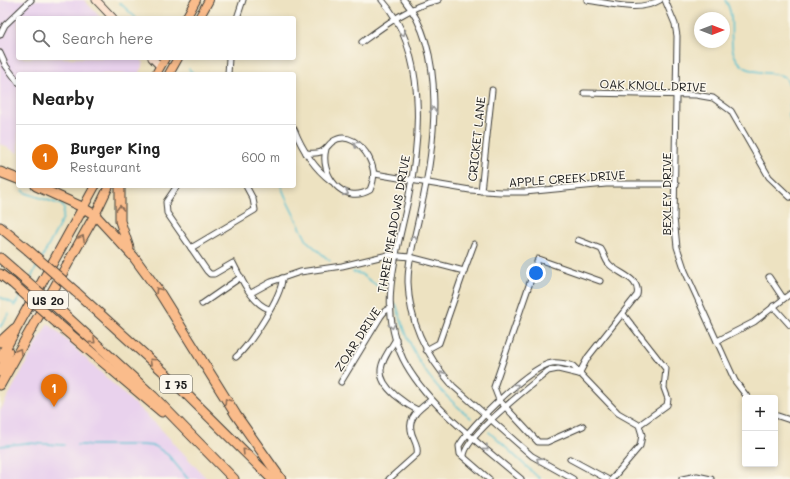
<!DOCTYPE html>
<html lang="en">
<head>
<meta charset="utf-8">
<style>
  :root { --surface:#fff; --page:#f2f2f2; --text:#222; --muted:#767676; --line:#e0e0e0; --accent:#ea580c }
  body { margin:0; font-family:Mali,sans-serif; background:var(--page); color:var(--text) }
  .controls { position:absolute; right:12px; bottom:12px; display:grid; overflow:hidden; border-radius:4px; box-shadow:0 2px 6px #0003 }
  .controls button { width:36px; height:36px; display:grid; place-items:center; padding:0; border:0; border-bottom:1px solid var(--line); background:var(--surface); color:var(--text); font:20px sans-serif }
  .compass { position:absolute; left:694px; top:12px; width:36px; height:36px; border-radius:50%; background:var(--surface); box-shadow:0 2px 6px #0003; rotate:90deg }
  .you { position:absolute; left:536px; top:273px; width:14px; height:14px; margin:-10px; border:3px solid #fff; border-radius:50%; background:#1a73e8; box-shadow:0 0 0 6px #1a73e833 }
  .badge { display:grid; place-items:center; width:26px; height:26px; border-radius:50%; background:var(--accent); color:#fff; font-size:13px; font-weight:700 }
  .pin { position:absolute; translate:-50% -33px; filter:drop-shadow(0 1px 2px #0008) }
  .pin::after { content:''; position:absolute; top:21px; width:14px; height:12px; background:inherit; clip-path:polygon(0 0,100% 0,50% 100%) }
  .list { margin:0; padding:0; list-style:none }
  h2 { display:flex; justify-content:space-between; align-items:center; height:52px; margin:0; padding:0 16px; font-size:17px }
  h2 small { font-size:13px; font-weight:400; color:var(--muted) }
  .list li { display:grid; grid-template-columns:26px 1fr auto; gap:12px; align-items:center; box-sizing:border-box; height:64px; padding:0 16px; border-top:1px solid var(--line) }
  .list b { display:block; font-size:15px; white-space:nowrap }
  .list p { margin:0; font-size:13px; white-space:nowrap; color:var(--muted) }
  .list em { font-size:13px; font-style:normal; color:var(--muted) }
  .icon { flex:none; width:22px; height:22px; fill:none; stroke:currentColor; stroke-width:2; stroke-linecap:round; stroke-linejoin:round }
  .map { position:relative; flex:none; width:790px; height:479px; overflow:hidden }
  .search { position:absolute; background:var(--surface); box-shadow:0 2px 6px #0003; left:16px; top:16px; width:280px; height:44px; display:flex; align-items:center; gap:10px; box-sizing:border-box; padding:0 14px; border-radius:4px; color:var(--muted); font-size:15px }
  .panel { position:absolute; background:var(--surface); box-shadow:0 2px 6px #0003; left:16px; top:72px; width:280px; height:116px; border-radius:4px }
  .map>svg:first-child { display:block }
</style>
</head>
<body>
<div class="map">
<svg width="790" height="479" viewBox="0 0 790 479">
  <rect width="100%" height="100%" fill="#fbf7ec"/>
  <filter id="ink" filterUnits="userSpaceOnUse"><feTurbulence type="fractalNoise" baseFrequency=".025" numOctaves="2"/><feDisplacementMap in="SourceGraphic" scale="8" xChannelSelector="R" yChannelSelector="G"/><feConvolveMatrix kernelMatrix="1 2 1 2 8 2 1 2 1" color-interpolation-filters="sRGB"/></filter>
  <filter id="wash" filterUnits="userSpaceOnUse"><feTurbulence type="fractalNoise" baseFrequency=".012" numOctaves="4" result="noise"/><feDisplacementMap in="SourceGraphic" scale="16" xChannelSelector="R" yChannelSelector="G"/><feGaussianBlur stdDeviation="0.9" result="paint"/><feColorMatrix in="noise" values="0 0 0 0 0 0 0 0 0 0 0 0 0 0 0 0 0 1.4 0 .05"/><feComposite in="paint" operator="in"/></filter>
  <g filter="url(#wash)">
    <rect width="100%" height="100%" fill="#ede2c1"/>
    <g fill="#e9d2ed">
      <path d="M0 0H84L101 18H18V58H139L144 63 138 74H18V153L0 144Z"/>
      <path d="M48 323 159 427 207 479H0V411Z"/>
    </g>
    <g fill="none" stroke-linecap="round" stroke-linejoin="round">
      <g stroke="#55c0d1" stroke-width="1.5">
        <path d="M725 0C727 3 729 7 730 11 735 30 724 55 746 68 758 74 773 72 785 77L790 86"/>
        <path d="M120 3 136 18"/>
        <path d="M189 69 194 74"/>
        <path d="M790 104 789 114 790 120"/>
        <path d="M281 186 288 203 307 241 330 261"/>
        <path d="M23 190 26 193 62 205 64 209 63 218 42 258"/>
        <path d="M353 272 361 274 383 290"/>
        <path d="M30 280 38 264"/>
        <path d="M0 297 14 304"/>
        <path d="M396 304C412 358 428 383 471 418"/>
        <path d="M14 306 21 296"/>
        <path d="M0 327 9 314"/>
        <path d="M489 432 540 479"/>
        <path d="M77 445H141L155 446 168 455 188 479"/>
        <path d="M0 446 26 443 64 445"/>
      </g>
    </g>
  </g>
  <g filter="url(#ink)">
    <g fill="none" stroke-linecap="round" stroke-linejoin="round">
      <defs>
        <g id="street">
          <path d="M382 0C427 51 421 138 408 200 397 254 377 306 403 359 426 405 483 446 521 479"/>
          <path d="M404 0C447 51 435 147 421 208 416 233 408 257 408 282 409 322 427 357 453 386L532 456 573 479"/>
          <path d="M587 0C610 3 638 13 660 0"/>
          <path d="M665 0 675 24 677 36 674 218 677 247 685 271 735 381 748 398"/>
          <path d="M237 18 243 0"/>
          <path d="M0 35 5 25 31 0"/>
          <path d="M362 42C385 25 410 6 438 0"/>
          <path d="M0 53 6 66 18 82"/>
          <path d="M228 74 229 58"/>
          <path d="M584 93 696 95 713 98 731 111 769 177 790 197"/>
          <path d="M294 129C302 149 314 168 331 181"/>
          <path d="M306 153C311 153 316 154 321 152 326 150 328 145 332 142 347 131 362 145 369 158 375 170 375 178 370 190 343 206 319 174 326 149"/>
          <path d="M375 174 470 190 500 192H525L606 184H676"/>
          <path d="M177 186 166 202 167 213 207 271 210 274H214L233 263C241 278 252 304 269 309"/>
          <path d="M481 191 492 90"/>
          <path d="M578 240 601 249C604 253 605 260 609 264 618 274 641 278 637 295L588 357 579 374"/>
          <path d="M191 248 255 210 253 199 246 186"/>
          <path d="M464 271 474 244"/>
          <path d="M769 277 783 298"/>
          <path d="M251 293 271 282 300 272 342 266 388 255 410 257 464 271 439 343 426 350"/>
          <path d="M202 304 241 277"/>
          <path d="M773 306 790 325"/>
          <path d="M623 314 666 369 664 388 668 399 667 405 639 425"/>
          <path d="M396 339C382 362 371 374 395 395 403 401 409 407 418 410"/>
          <path d="M717 341 754 322 790 294"/>
          <path d="M236 357C249 346 283 295 282 278"/>
          <path d="M341 382 381 316 385 311 390 308"/>
          <path d="M775 415 790 420"/>
          <path d="M583 426 547 442H538L499 400 494 387 538 259 600 281"/>
          <path d="M464 457C463 437 532 385 548 371L558 369 579 374"/>
          <path d="M570 459 607 479"/>
          <path d="M389 479 417 454C419 444 412 439 411 430 408 416 422 407 431 400"/>
          <path d="M489 479 460 454 459 446C470 426 529 367 552 363 559 362 566 364 573 366L618 413 639 425 642 435 640 446 612 479"/>
          <path d="M682 479 697 476 711 479"/>
        </g>
        <g id="secondary">
          <path d="M96 0 113 18"/>
          <path d="M152 58 160 66"/>
        </g>
        <g id="primary">
          <path d="M186 18 196 0"/>
          <path d="M199 18 209 0"/>
          <path d="M156 74 165 58"/>
          <path d="M169 74 178 58"/>
          <path d="M83 208 95 186"/>
          <path d="M95 215 109 186"/>
        </g>
        <g id="highway">
          <path d="M0 172 18 179"/>
          <path d="M36 186 80 206 95 215 133 256 158 290 236 415 281 479"/>
          <path d="M120 186V221L129 248"/>
          <path d="M0 227 28 250"/>
          <path d="M0 258 23 278"/>
          <path d="M0 274 12 283"/>
          <path d="M76 292 166 374 272 479"/>
          <path d="M64 314 153 396 234 479"/>
          <path d="M58 324 162 412"/>
          <path d="M0 342 14 329"/>
          <path d="M0 358 83 208"/>
          <path d="M0 372 6 360 8 351"/>
          <path d="M0 385 95 215"/>
        </g>
      </defs>
      <use href="#street" stroke="#3b3a35" stroke-width="7"/>
      <use href="#secondary" stroke="#3b3a35" stroke-width="9"/>
      <use href="#primary" stroke="#3b3a35" stroke-width="10"/>
      <use href="#highway" stroke="#3b3a35" stroke-width="11"/>
      <use href="#street" stroke="#fff" stroke-width="5"/>
      <use href="#secondary" stroke="#fde4d1" stroke-width="7"/>
      <use href="#primary" stroke="#fabc8b" stroke-width="8"/>
      <use href="#highway" stroke="#fabc8b" stroke-width="9"/>
      <defs>
        <g id="highway-bridge">
          <path d="M28 250 76 292"/>
          <path d="M23 278 64 314"/>
          <path d="M12 283 58 324"/>
        </g>
      </defs>
      <use href="#highway-bridge" stroke="#3b3a35" stroke-width="11" stroke-linecap="butt"/>
      <use href="#highway-bridge" stroke="#fabc8b" stroke-width="9"/>
    </g>
    <defs><path id="oneway-chevron" d="M-2-3.5L2.5 0L-2 3.5" fill="none" stroke-width="1.6" stroke-linecap="round" stroke-linejoin="round"/></defs>
    <g stroke="#999">
      <use href="#oneway-chevron" transform="translate(403 33) rotate(68)"/>
      <use href="#oneway-chevron" transform="translate(433 110) rotate(-90)"/>
      <use href="#oneway-chevron" transform="translate(356 144) rotate(-142)"/>
      <use href="#oneway-chevron" transform="translate(346 193) rotate(24)"/>
      <use href="#oneway-chevron" transform="translate(414 238) rotate(-76)"/>
      <use href="#oneway-chevron" transform="translate(392 326) rotate(79)"/>
      <use href="#oneway-chevron" transform="translate(442 374) rotate(-129)"/>
      <use href="#oneway-chevron" transform="translate(516 386) rotate(-38)"/>
      <use href="#oneway-chevron" transform="translate(486 448) rotate(41)"/>
      <use href="#oneway-chevron" transform="translate(539 460) rotate(-147)"/>
    </g>
    <g stroke="#8b6c54">
      <use href="#oneway-chevron" transform="translate(120 208) rotate(-91)"/>
      <use href="#oneway-chevron" transform="translate(82 238) rotate(-61)"/>
      <use href="#oneway-chevron" transform="translate(158 290) rotate(-123)"/>
      <use href="#oneway-chevron" transform="translate(93 341) rotate(43)"/>
      <use href="#oneway-chevron" transform="translate(19 351) rotate(-60)"/>
      <use href="#oneway-chevron" transform="translate(152 361) rotate(-137)"/>
      <use href="#oneway-chevron" transform="translate(227 401) rotate(-123)"/>
      <use href="#oneway-chevron" transform="translate(245 451) rotate(-135)"/>
    </g>
  </g>
  <g text-anchor="middle" dominant-baseline="central" stroke-width="3" stroke-linejoin="round" paint-order="stroke">
    <g fill="#fbf7ec" stroke="#5f5e5a" stroke-width="1">
      <rect x="28" y="291" width="40" height="18" rx="3"/>
      <rect x="160" y="375" width="32" height="18" rx="3"/>
    </g>
    <g font-size="11" font-weight="bold" fill="#1c1c1c">
      <text x="48" y="300">US 20</text>
      <text x="176" y="384">I 75</text>
    </g>
    <g font-size="12" fill="#1c1c1c" stroke="#fbf7ec">
      <text transform="translate(653 85) rotate(2)">OAK KNOLL DRIVE</text>
      <text transform="translate(476 139) rotate(-84)">CRICKET LANE</text>
      <text transform="translate(567 178) rotate(-4)">APPLE CREEK DRIVE</text>
      <text transform="translate(666 194) rotate(-90)">BEXLEY DRIVE</text>
      <text transform="translate(393 224) rotate(-80)">THREE MEADOWS DRIVE</text>
      <text transform="translate(357 339) rotate(-57)">ZOAR DRIVE</text>
    </g>
  </g>
</svg>
<div class="controls">
<button>+</button>
<button>−</button>
</div>
<svg class="compass" viewBox="-18 -18 36 36"><path d="M0-13l5 13h-10z" fill="#e53935"/><path d="M0 13l5-13h-10z" fill="#767676"/></svg>
<div class="you"></div>
<div class="pin badge" style="left:54px;top:407px;background:#e8710a">1</div>
<div class="search"><svg class="icon" aria-label="search" viewBox="0 0 24 24"><circle cx="10" cy="10" r="6"/><path d="M15 15l6 6"/></svg>Search here</div>
<section class="panel">
<h2>Nearby<small></small></h2>
<ul class="list">
<li><span class="badge" style="background:#e8710a">1</span><div><b>Burger King</b><p>Restaurant</p></div><em>600 m</em></li>
</ul>
</section>
</div>
</body>
</html>
